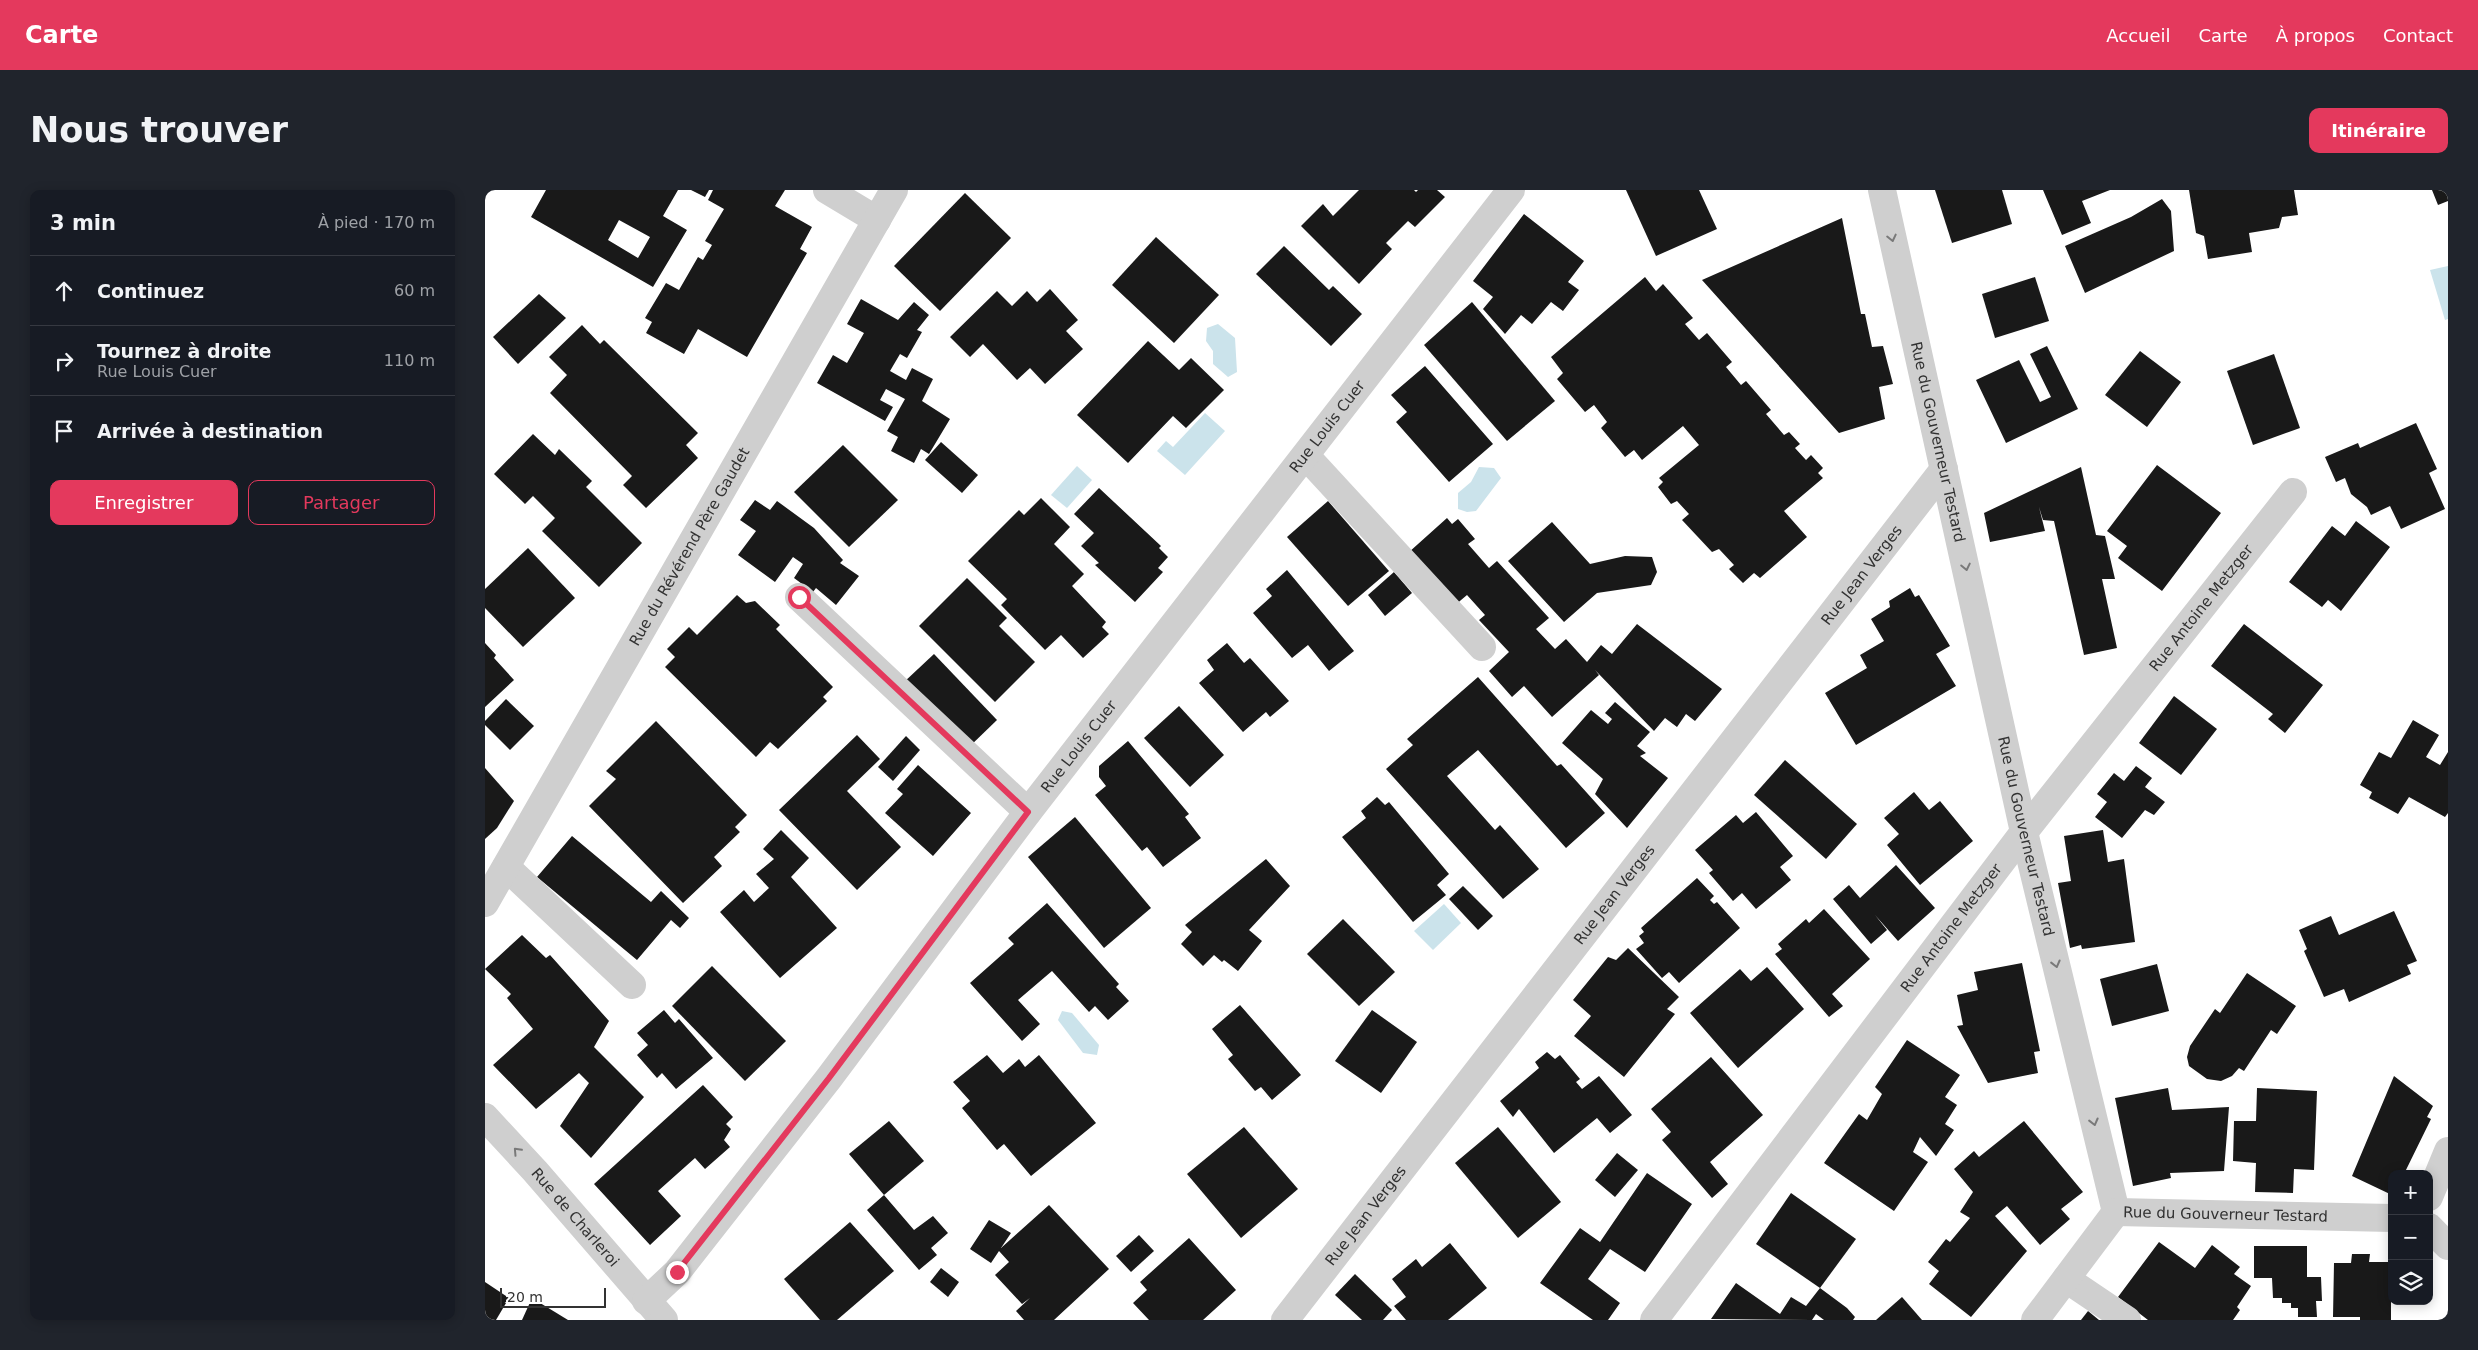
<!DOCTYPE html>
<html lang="fr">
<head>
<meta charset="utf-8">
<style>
  :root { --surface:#171b24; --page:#20242c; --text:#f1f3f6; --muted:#9ea1a6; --line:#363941; --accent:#e4395d }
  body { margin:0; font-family:"DejaVu Sans",sans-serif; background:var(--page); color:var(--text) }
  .controls { position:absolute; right:15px; bottom:15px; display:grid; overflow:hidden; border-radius:10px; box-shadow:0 2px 12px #0003 }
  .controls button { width:45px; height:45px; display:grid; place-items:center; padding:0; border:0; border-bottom:1px solid var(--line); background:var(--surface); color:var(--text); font:25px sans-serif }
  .scale { position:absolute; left:15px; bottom:12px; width:106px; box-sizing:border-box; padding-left:5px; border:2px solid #323232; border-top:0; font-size:14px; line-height:18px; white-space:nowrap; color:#323232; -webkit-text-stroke:4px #fff; paint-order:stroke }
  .stop { position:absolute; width:15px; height:15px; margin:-11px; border:4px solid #e4395d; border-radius:50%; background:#fff }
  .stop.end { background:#e4395d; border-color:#fff; box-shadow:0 1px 5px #0008 }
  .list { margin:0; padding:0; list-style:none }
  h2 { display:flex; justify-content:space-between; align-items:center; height:65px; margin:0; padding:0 20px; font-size:21px }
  h2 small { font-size:16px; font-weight:400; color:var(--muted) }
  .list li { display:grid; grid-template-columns:32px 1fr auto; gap:15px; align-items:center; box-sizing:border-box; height:70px; padding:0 20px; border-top:1px solid var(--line) }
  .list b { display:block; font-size:19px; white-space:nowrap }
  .list p { margin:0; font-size:16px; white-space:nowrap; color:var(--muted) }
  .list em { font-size:16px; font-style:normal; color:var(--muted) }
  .actions { display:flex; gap:10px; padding:15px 20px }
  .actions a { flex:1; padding:11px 0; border:1px solid var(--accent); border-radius:10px; text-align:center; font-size:18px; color:var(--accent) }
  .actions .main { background:var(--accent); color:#fff }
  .icon { flex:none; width:28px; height:28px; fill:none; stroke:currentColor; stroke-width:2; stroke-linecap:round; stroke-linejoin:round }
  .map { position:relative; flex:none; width:1963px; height:1130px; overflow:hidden; border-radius:10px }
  header { display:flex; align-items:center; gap:30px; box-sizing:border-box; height:70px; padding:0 25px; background:var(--accent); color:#fff }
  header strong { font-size:24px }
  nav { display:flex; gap:28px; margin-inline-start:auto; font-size:18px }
  .intro { display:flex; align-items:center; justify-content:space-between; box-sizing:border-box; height:120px; padding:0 30px }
  h1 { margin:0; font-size:35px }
  .button { padding:12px 22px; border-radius:10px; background:var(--accent); color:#fff; font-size:18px; font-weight:700 }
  main { display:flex; gap:30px; padding:0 30px }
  aside { flex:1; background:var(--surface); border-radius:10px; box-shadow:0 2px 12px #0003 }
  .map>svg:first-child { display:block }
</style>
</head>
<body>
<header>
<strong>Carte</strong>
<nav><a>Accueil</a><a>Carte</a><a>À propos</a><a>Contact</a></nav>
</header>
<div class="intro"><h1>Nous trouver</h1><a class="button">Itinéraire</a></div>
<main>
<aside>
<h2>3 min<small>À pied · 170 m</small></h2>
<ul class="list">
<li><svg class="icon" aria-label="ahead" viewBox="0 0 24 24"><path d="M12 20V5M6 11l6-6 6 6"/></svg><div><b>Continuez</b></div><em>60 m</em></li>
<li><svg class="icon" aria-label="right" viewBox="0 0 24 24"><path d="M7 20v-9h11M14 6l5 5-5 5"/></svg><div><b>Tournez à droite</b><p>Rue Louis Cuer</p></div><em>110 m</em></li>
<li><svg class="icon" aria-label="arrive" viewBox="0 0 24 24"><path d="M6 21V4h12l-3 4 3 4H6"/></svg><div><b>Arrivée à destination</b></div></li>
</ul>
<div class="actions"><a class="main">Enregistrer</a><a>Partager</a></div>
</aside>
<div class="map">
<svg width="1963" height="1130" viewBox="0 0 1963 1130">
  <rect width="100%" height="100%" fill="#fff"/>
  <g fill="#cbe3eb">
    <path d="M1963 76V129L1960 130 1945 80Z"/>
    <path d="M733 134 750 148 752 182 743 187 728 174V161L721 151 722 138Z"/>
    <path d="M720 223 740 241 700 285 672 261 681 251 688 257Z"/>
    <path d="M592 276 607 290 582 318 566 305Z"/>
    <path d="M994 277 1009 278 1016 288 991 321 982 322 973 319V303L986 292Z"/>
    <path d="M959 714 976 733 948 760 929 741Z"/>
    <path d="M577 821 587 823 614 855 612 865 598 863 573 830Z"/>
  </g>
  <g fill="#191919" fill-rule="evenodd">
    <path d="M61 0H193L178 26 202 40 168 97 46 27ZM134 30 165 47 153 68 123 50Z"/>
    <path d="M206 0H224L220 7Z"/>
    <path d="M228 0H300L290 16 327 37 315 59 322 63 262 167 213 139 199 164 161 143 167 132 160 128 181 93 194 100 213 67 218 70 227 55 220 51 239 19 223 10Z"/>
    <path d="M874 0H929L931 2 933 0H952L960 7 930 37 923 31 901 53 907 59 874 94 816 36 838 14 848 26Z"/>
    <path d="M1141 0H1214L1232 39 1171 66Z"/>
    <path d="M1450 0H1517L1527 34 1467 53Z"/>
    <path d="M1558 0H1625L1597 11 1606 33 1577 45Z"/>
    <path d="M1704 0H1809L1813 25 1797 27 1794 38 1764 43 1767 62 1723 69 1719 46 1711 43Z"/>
    <path d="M1947 0H1963V11L1953 15Z"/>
    <path d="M480 3 526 48 455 121 409 76Z"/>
    <path d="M1677 9 1686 21 1689 61 1600 103 1580 56 1646 27Z"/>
    <path d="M1039 24 1099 71 1083 92 1094 100 1078 121 1066 112 1047 134 1036 125 1020 144 998 119 1008 107 988 91Z"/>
    <path d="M1357 28 1376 124H1380L1387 157 1398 156 1408 194 1394 197 1400 229 1354 243 1217 90Z"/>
    <path d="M671 47 734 105 689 153 627 95Z"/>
    <path d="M799 56 844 100 848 96 877 124 846 156 771 84Z"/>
    <path d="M1160 87 1171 101 1178 94 1208 128 1200 134 1214 150 1222 143 1247 172 1241 177 1256 195 1261 191 1286 220 1281 224 1299 245 1304 242 1315 254 1310 258 1321 270 1326 265 1338 278 1333 283 1338 288 1299 321 1322 347 1275 388 1269 383 1258 393 1244 379 1249 375 1234 359 1227 362 1197 330 1204 324 1192 311 1186 314 1173 297 1178 292 1174 288 1214 255 1198 236 1157 270 1149 260 1140 267 1116 238 1122 232 1109 215 1100 222 1072 189 1078 183 1066 167Z"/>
    <path d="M1550 87 1564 131 1510 148 1497 104Z"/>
    <path d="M565 99 593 130 581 141 598 159 560 194 545 178 532 190 498 154 485 167 465 147 512 101 527 116 542 101 552 112Z"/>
    <path d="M54 104 81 128 33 174 8 147Z"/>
    <path d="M376 109 413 130 429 112 444 125 432 140 437 142 422 168 415 164 405 181 421 190 427 178 448 189 437 211 465 229 444 264 436 259 429 273 406 261 413 247 402 241 420 209 401 199 395 210 408 217 400 231 332 193 348 165 362 173 379 143 362 134Z"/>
    <path d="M987 112 1070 211 1022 251 939 155Z"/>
    <path d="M97 135 115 154 119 150 213 243 201 255 213 268 161 318 138 295 147 286 65 203 82 185 64 167Z"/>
    <path d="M663 151 694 180 706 168 739 200 701 238 688 226 643 273 592 225Z"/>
    <path d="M1562 156 1593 219 1521 253 1491 190 1534 170 1555 212 1566 207 1545 164Z"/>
    <path d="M1655 161 1696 192 1662 237 1620 205Z"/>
    <path d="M1789 164 1815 238 1768 255 1742 181Z"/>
    <path d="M940 176 1008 254 964 292 911 232 922 222 906 205Z"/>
    <path d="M1931 233 1952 279 1944 283 1960 319 1916 339 1905 316 1886 325 1882 317 1866 304 1860 288 1851 292 1840 267 1873 253 1875 258Z"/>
    <path d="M48 244 70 265 74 259 107 291 101 297 157 353 114 397 57 341 70 328 48 306 40 314 9 284Z"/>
    <path d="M456 252 493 285 477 303 440 270Z"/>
    <path d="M358 255 413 310 364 357 309 302Z"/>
    <path d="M1672 275 1736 323 1677 401 1633 368 1642 356 1622 341Z"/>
    <path d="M1596 277 1611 345 1620 346 1630 389H1617L1632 458 1599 465 1569 331 1558 330 1554 317 1560 341 1505 352 1499 323Z"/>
    <path d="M614 298 676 356 674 358 683 367 673 378 678 382 650 412 610 375 614 373 596 356 609 343 589 324Z"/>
    <path d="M556 308 585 337 569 354 599 384 587 396 621 432 617 437 624 444 598 468 576 445 560 460 516 415 522 409 483 371 534 320 539 325Z"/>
    <path d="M270 310 285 320 292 311 329 338 358 370 355 373 374 386 351 415 331 398 328 402 309 388 318 374 308 367 290 392 253 365 271 341 255 330Z"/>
    <path d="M843 311 904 381 863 416 802 347Z"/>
    <path d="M962 328 967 334 973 329 990 349 983 354 1004 378 1012 371 1064 428 1051 439 1070 459 1081 449 1102 472 1116 455 1127 464 1152 434 1237 499 1210 531 1201 524 1192 537 1180 528 1169 541 1110 480 1114 485 1067 527 1039 496 1027 507 1004 481 1024 462 994 430 1000 425 982 405 969 416 923 363Z"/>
    <path d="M1871 331 1905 357 1856 421 1843 410 1837 417 1804 392 1847 336 1860 346Z"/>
    <path d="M1067 332 1105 374 1140 366 1167 367 1172 382 1166 395 1112 403 1079 432 1023 371Z"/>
    <path d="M43 358 90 408 38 457 0 418V399Z"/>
    <path d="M802 380 869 461 844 481 823 455 807 468 768 423 787 406 781 399Z"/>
    <path d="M909 382 927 403 900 426 883 405Z"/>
    <path d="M482 388 522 428 514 436 550 472 510 512 434 436Z"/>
    <path d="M1425 398 1430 407 1434 405 1465 456 1451 464 1471 496 1371 555 1340 503 1382 478 1375 465 1399 451 1386 429 1405 417 1404 411Z"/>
    <path d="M252 405 261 413 270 411 295 435 291 439 348 497 338 507 342 511 293 559 285 552 271 567 180 477 190 467 182 459 204 437 212 445Z"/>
    <path d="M1759 434 1838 495 1800 543 1783 529 1788 524 1726 476Z"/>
    <path d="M0 453 11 465 9 468 29 490 0 517Z"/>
    <path d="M742 453 759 473 765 468 804 511 785 527 781 522 758 542 714 493 729 480 722 470Z"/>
    <path d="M449 464 512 530 482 559 418 493Z"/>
    <path d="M993 487 1072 576 1076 574 1120 623 1081 658 993 560 962 586 1010 640 1015 635 1054 679 1018 709 901 579 928 555 922 549Z"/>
    <path d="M1689 506 1732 539 1696 585 1654 553Z"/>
    <path d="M21 509 49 536 25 560 0 535V531Z"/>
    <path d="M1130 512 1165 542 1152 556 1161 563 1155 566 1183 588 1142 638 1110 604 1118 589 1077 553 1106 520 1123 534 1127 529 1120 523Z"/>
    <path d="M694 516 739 565 705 597 659 548Z"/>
    <path d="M1928 530 1954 545 1941 567 1955 575 1963 562V623L1960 627 1924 607 1913 624 1884 608 1887 602 1875 595 1894 562 1906 568Z"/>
    <path d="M171 531 262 625 250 637 255 642 229 667 237 676 198 713 104 616 131 589 121 581Z"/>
    <path d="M372 545 395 569 362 601 416 657 372 700 294 620Z"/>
    <path d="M421 546 435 560 408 591 393 577Z"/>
    <path d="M643 551 704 624 700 627 716 648 678 677 662 657 657 661 610 605 621 596 614 587V576Z"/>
    <path d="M1300 570 1372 634 1341 669 1269 605Z"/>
    <path d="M433 575 486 623 448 666 400 623 418 604 412 599Z"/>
    <path d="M1651 576 1667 588 1660 597 1680 612 1669 625 1660 620 1637 648 1610 627 1622 612 1612 604 1629 583 1639 591Z"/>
    <path d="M0 578 29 611 12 638 0 649Z"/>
    <path d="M1429 602 1444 620 1455 611 1488 651 1435 695 1402 655 1414 644 1399 628Z"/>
    <path d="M892 607 900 615 904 612 964 684 952 695 961 705 928 732 857 647 881 628 876 621Z"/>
    <path d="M1271 622 1308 666 1295 677 1306 690 1271 719 1257 703 1248 711 1224 683 1228 680 1210 660 1251 625 1258 633Z"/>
    <path d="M590 627 666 718 619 758 543 667Z"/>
    <path d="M296 640 324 668 306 687 352 738 295 788 235 722 259 700 269 712 284 698 271 684 289 669 278 659Z"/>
    <path d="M1618 640 1623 672 1639 669 1650 752 1597 759 1596 755 1585 758 1573 693 1586 691 1579 646Z"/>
    <path d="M87 646 166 712 176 701 204 728 195 738 186 730 152 770 52 687Z"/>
    <path d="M781 669 805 696 764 740 777 751 753 781 739 770 737 772 729 765 718 776 696 754 707 742 700 735Z"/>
    <path d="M1411 675 1450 718 1413 751 1390 725 1402 740 1386 754 1348 709 1364 695 1375 708Z"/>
    <path d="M1212 688 1229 706 1225 710 1229 714 1232 712 1255 738 1194 793 1184 782 1177 788 1151 759 1159 753 1154 746 1159 742 1156 738Z"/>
    <path d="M978 696 1008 726 993 740 964 709Z"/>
    <path d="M562 713 634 794 631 797 644 811 623 830 610 816 604 822 567 781 533 810 555 834 537 851 485 793 529 754 523 748Z"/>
    <path d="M1339 719 1385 769 1347 804 1358 816 1344 827 1290 764 1297 759 1293 754 1321 729 1324 733Z"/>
    <path d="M1909 721 1932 771 1922 775 1926 784 1864 812 1859 799 1839 807 1819 761 1822 759 1814 740 1846 726 1854 745Z"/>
    <path d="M858 729 910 782 874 816 822 764Z"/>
    <path d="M37 745 61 768 65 765 124 831 109 857 159 907 106 968 75 936 104 893 94 883 51 919 8 875 48 839 22 808 26 804 0 779Z"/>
    <path d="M1143 758 1194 807 1182 819 1190 824 1139 887 1089 846 1106 826 1088 810 1123 767 1131 770Z"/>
    <path d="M1537 773 1555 861 1549 862 1553 883 1503 893 1472 836 1478 835 1472 805 1493 800 1489 782Z"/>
    <path d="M1672 774 1684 821 1627 836 1615 789Z"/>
    <path d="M227 776 301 851 260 891 187 816Z"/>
    <path d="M1282 777 1319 819 1253 878 1205 823 1255 779 1266 791Z"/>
    <path d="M1762 783 1811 816 1792 844 1786 840 1759 881 1754 878 1747 886 1736 891 1722 889 1704 876 1702 867 1705 856 1730 819 1735 823Z"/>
    <path d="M755 815 816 885 787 910 776 897 770 901 743 869 748 865 727 839Z"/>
    <path d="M179 820 190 833 194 829 228 868 191 899 177 883 172 888 152 865 163 855 152 843Z"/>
    <path d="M887 820 932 852 896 903 850 871Z"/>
    <path d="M1422 850 1475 885 1460 907 1472 915 1460 934 1469 940 1451 966 1435 947 1428 962 1443 972 1409 1021 1339 973 1374 924 1382 930 1397 904 1390 897Z"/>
    <path d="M1062 862 1070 869 1075 865 1095 889 1091 892 1097 899 1114 886 1147 925 1125 943 1112 928 1069 963 1034 919 1028 927 1015 911 1054 878 1050 872Z"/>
    <path d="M502 865 518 883 534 869 540 877 554 865 611 933 546 986 519 954 512 960 477 918 485 911 468 892Z"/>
    <path d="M1226 867 1278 925 1225 972 1243 994 1227 1008 1177 950 1186 942 1166 919Z"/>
    <path d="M1909 886 1948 916 1942 927 1946 929 1919 984H1907V1005L1867 986Z"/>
    <path d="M218 895 248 927 241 934 246 939 239 950 245 957 220 979 210 968 173 1001 196 1026 165 1055 109 994Z"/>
    <path d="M1683 898 1687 920 1744 917 1739 981 1685 983 1686 988 1648 996 1630 908Z"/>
    <path d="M1772 898 1832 901 1829 980 1809 979 1808 1003 1770 1002 1771 973 1748 971 1749 931H1771Z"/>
    <path d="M404 931 439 971 399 1005 364 964Z"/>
    <path d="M1539 931 1598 1002 1576 1019 1585 1029 1555 1055 1522 1016 1510 1026 1542 1061 1486 1127 1444 1094 1454 1081 1443 1072 1461 1049 1465 1052 1485 1028 1475 1022 1488 1002 1469 979 1489 961 1494 967Z"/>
    <path d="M759 937 813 999 756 1048 702 984Z"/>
    <path d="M1013 937 1076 1012 1033 1048 970 973Z"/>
    <path d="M1132 963 1153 980 1130 1007 1110 990Z"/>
    <path d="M1162 983 1207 1014 1160 1082 1125 1059 1103 1089 1135 1113 1123 1130H1108L1055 1093 1095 1038 1115 1052Z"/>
    <path d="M1306 1003 1371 1049 1335 1098 1271 1054Z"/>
    <path d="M399 1005 429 1040 448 1026 463 1043 446 1058 452 1065 434 1080 382 1020Z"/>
    <path d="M564 1015 624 1079 569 1130H539L531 1121 545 1108 537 1114 510 1085 524 1072 514 1061 506 1073 485 1059 504 1030 526 1043 516 1058Z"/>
    <path d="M365 1032 409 1081 352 1130H335L299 1089Z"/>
    <path d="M654 1045 669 1061 646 1082 631 1066Z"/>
    <path d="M704 1048 751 1100 718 1130H664L648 1113 662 1100 655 1092Z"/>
    <path d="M1674 1052 1710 1078 1727 1055 1755 1077 1749 1084 1766 1096 1752 1117 1755 1120 1748 1130H1663L1633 1107Z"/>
    <path d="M965 1053 1002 1098 963 1130H921L909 1116 921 1107 907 1089 931 1069 937 1077Z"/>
    <path d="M1769 1056H1822V1087H1836L1837 1111H1831L1832 1127H1813V1118H1806V1113H1797V1108H1788L1787 1088H1769Z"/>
    <path d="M1867 1064H1885L1884 1072H1906V1130H1875V1127H1848L1849 1073H1866Z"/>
    <path d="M456 1078 474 1092 463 1107 445 1092Z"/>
    <path d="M870 1084 907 1120 898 1130H877L850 1105Z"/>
    <path d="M0 1092 24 1108 11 1130H0Z"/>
    <path d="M1251 1093 1295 1124 1306 1107 1321 1116 1335 1098 1362 1118 1370 1127 1368 1130H1339L1331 1124 1327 1130 1226 1129Z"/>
    <path d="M1417 1107 1437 1130H1391Z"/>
    <path d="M47 1108 83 1130H37Z"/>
    <path d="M1603 1121 1614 1130H1596Z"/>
  </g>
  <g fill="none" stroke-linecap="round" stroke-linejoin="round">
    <g stroke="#cfcfcf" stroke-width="28">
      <path d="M342 0 392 30"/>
      <path id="s1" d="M1397 0 1539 642 1631 1022 1907 1028"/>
      <path d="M821 266 997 457"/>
      <path d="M314 407 543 622"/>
      <path d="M21 677 147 795"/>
      <path id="s2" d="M0 713 409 0"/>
      <path id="s3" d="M0 927 50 981 179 1130"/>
      <path d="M1944 1007 1963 961"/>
      <path d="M1944 1037 1963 1056"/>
      <path d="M1581 1089 1642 1130"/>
      <path id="s4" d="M161 1111 192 1082 344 888 543 622 1026 0"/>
      <path id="s5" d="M800 1130 1459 279"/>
      <path id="s6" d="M1169 1130 1539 642 1808 302"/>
      <path d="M1550 1130 1631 1022"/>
    </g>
  </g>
  <defs><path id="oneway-chevron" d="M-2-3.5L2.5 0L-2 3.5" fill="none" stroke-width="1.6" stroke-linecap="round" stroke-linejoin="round" transform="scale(1.25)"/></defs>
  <g stroke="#797979">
    <use href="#oneway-chevron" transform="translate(1407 48) rotate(77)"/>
    <use href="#oneway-chevron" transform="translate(1481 377) rotate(78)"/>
    <use href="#oneway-chevron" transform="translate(1571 774) rotate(76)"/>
    <use href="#oneway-chevron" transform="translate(1609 932) rotate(76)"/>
    <use href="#oneway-chevron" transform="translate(32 961) rotate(-133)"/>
  </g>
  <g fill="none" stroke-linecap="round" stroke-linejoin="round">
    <path stroke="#e4395d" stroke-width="6" d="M192 1082 344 888 543 622 314 407"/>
  </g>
  <g text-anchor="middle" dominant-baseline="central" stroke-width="5" stroke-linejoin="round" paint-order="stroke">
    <g font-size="15" fill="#323232" stroke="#fff">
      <text stroke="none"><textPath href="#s4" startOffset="1109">Rue Louis Cuer</textPath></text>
      <text stroke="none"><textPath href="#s1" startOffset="258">Rue du Gouverneur Testard</textPath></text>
      <text stroke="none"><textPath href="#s2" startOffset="411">Rue du Révérend Père Gaudet</textPath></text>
      <text stroke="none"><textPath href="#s5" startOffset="942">Rue Jean Verges</textPath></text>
      <text stroke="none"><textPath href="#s6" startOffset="898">Rue Antoine Metzger</textPath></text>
      <text stroke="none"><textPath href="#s4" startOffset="704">Rue Louis Cuer</textPath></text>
      <text stroke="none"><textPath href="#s1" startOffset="662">Rue du Gouverneur Testard</textPath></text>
      <text stroke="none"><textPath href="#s5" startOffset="538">Rue Jean Verges</textPath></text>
      <text stroke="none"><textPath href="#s6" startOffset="492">Rue Antoine Metzger</textPath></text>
      <text stroke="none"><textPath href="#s1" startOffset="1158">Rue du Gouverneur Testard</textPath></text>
      <text stroke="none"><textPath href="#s5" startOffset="132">Rue Jean Verges</textPath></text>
      <text stroke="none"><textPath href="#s3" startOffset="135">Rue de Charleroi</textPath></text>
    </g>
  </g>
</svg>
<div class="controls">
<button>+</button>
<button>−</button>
<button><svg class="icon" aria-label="layers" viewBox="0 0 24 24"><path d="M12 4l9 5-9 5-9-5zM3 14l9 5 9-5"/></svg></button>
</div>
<div class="scale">20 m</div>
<div class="stop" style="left:314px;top:407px"></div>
<div class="stop end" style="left:192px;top:1082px"></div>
</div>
</main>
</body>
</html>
